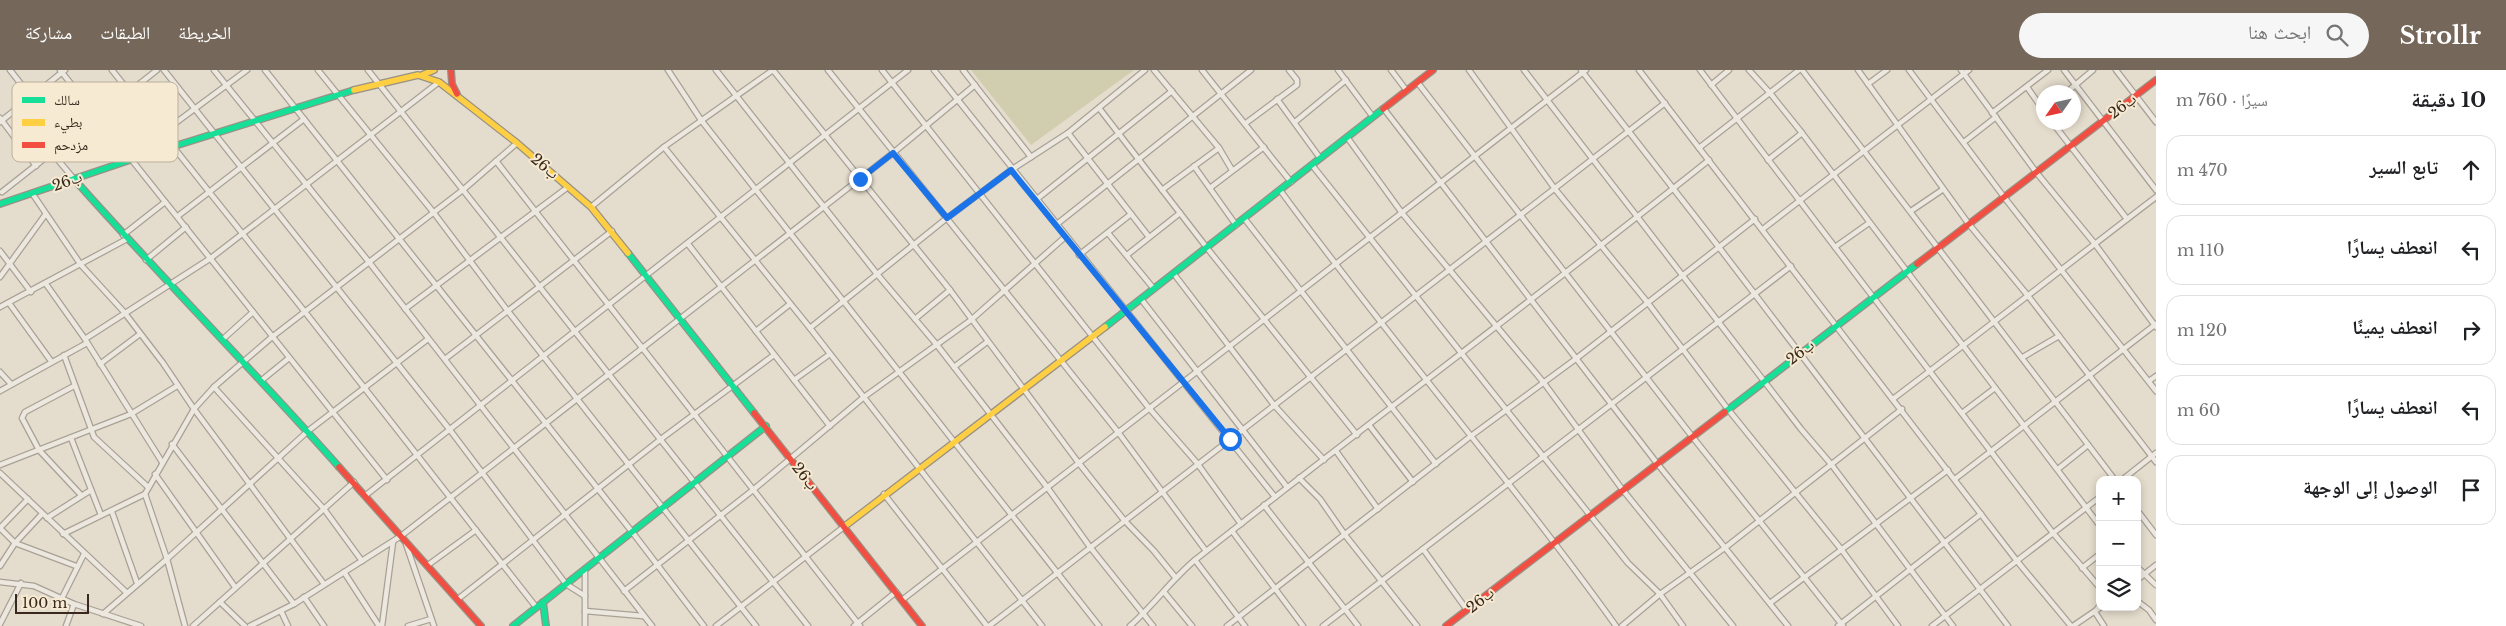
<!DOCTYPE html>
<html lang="ar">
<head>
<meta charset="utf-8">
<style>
  :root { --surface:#fff; --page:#f6f6f6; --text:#202124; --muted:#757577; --line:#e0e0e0; --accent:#75685a }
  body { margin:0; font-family:"Libre Baskerville","Noto Naskh Arabic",serif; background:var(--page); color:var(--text); direction:rtl }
  .controls { position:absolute; right:15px; bottom:15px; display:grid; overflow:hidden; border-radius:10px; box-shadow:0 2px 8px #0003 }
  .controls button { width:45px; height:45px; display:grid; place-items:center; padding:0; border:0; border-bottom:1px solid var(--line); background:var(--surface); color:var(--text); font:25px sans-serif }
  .compass { position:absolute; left:2036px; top:15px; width:45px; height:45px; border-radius:50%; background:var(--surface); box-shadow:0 2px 8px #0003; rotate:236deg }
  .scale { position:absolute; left:15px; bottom:12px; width:74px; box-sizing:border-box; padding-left:5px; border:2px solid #39291d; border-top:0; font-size:14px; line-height:18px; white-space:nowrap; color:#39291d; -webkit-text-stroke:4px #f6ead2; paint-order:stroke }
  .stop { position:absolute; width:15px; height:15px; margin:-11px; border:4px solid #1a73e8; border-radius:50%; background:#fff }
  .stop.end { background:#1a73e8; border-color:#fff; box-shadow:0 1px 5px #0008 }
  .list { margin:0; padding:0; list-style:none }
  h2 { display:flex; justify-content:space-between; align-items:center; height:65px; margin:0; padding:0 20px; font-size:21px }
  h2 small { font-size:16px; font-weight:400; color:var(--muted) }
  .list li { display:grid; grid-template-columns:32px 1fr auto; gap:15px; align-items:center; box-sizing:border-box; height:70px; margin:0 10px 10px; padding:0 10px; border:1px solid var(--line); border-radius:15px }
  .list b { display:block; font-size:19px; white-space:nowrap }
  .list em { font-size:16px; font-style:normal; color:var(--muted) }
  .icon { flex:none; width:28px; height:28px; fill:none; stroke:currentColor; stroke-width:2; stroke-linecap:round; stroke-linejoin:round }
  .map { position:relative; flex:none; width:2156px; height:556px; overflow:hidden; direction:ltr }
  header { display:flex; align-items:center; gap:30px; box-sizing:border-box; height:70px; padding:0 25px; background:var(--accent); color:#fff }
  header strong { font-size:24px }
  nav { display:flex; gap:28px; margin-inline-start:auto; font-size:18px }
  .search { width:350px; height:45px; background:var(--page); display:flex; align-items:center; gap:12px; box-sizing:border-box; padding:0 18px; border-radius:28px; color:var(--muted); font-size:19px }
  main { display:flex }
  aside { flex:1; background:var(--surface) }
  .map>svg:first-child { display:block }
</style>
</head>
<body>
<header>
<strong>Strollr</strong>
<div class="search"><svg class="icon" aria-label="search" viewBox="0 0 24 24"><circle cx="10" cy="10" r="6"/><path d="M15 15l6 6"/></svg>ابحث هنا</div>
<nav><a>الخريطة</a><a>الطبقات</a><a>مشاركة</a></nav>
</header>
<main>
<aside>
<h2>10 دقيقة<small>سيرًا · 760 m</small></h2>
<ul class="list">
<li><svg class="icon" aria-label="ahead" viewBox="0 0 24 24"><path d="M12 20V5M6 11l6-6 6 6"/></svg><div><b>تابع السير</b></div><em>470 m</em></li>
<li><svg class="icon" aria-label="left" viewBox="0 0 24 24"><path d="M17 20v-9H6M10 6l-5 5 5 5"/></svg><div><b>انعطف يسارًا</b></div><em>110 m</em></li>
<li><svg class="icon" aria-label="right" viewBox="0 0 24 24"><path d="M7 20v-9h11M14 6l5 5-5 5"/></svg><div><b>انعطف يمينًا</b></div><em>120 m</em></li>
<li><svg class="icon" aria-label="left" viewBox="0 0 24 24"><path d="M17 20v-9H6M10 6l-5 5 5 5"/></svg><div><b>انعطف يسارًا</b></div><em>60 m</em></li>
<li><svg class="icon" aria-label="arrive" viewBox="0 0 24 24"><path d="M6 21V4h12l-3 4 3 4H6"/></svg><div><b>الوصول إلى الوجهة</b></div></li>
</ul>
</aside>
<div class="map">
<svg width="2156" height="556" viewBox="0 0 2156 556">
  <rect width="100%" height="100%" fill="#e4dccc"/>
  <path fill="#d0ceae" d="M971 0H1134L1031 75Z"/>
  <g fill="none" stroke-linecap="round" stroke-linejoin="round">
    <defs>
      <g id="street">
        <path d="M10 0 67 72"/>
        <path d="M60 0 387 410"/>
        <path d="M112 0 305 242 536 537"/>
        <path d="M164 0 450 360 566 514 585 526"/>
        <path d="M214 0 369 192 652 556"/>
        <path d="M265 0 633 463 704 556"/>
        <path d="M318 0 434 143 507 240 756 556"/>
        <path d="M368 0 808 556"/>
        <path d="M668 0 701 50 1099 556"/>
        <path d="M716 0 877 204 937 275 1047 417 1090 477 1153 556"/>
        <path d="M828 0 1118 362 1206 481"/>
        <path d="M882 0 1149 338 1197 393 1241 454"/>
        <path d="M934 0 1275 427"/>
        <path d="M963 0 1031 87"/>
        <path d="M1154 0 1219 78 1232 100"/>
        <path d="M1202 0 1291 112"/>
        <path d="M1338 0 1373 47"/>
        <path d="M1391 0 1407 21"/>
        <path d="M1469 0 1555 119 1648 233 1727 338 1841 479 1898 556"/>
        <path d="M1524 0 1801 359 1831 394 1953 556"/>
        <path d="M1581 0 1718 176 2008 556"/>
        <path d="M1639 0 2017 491 2071 556"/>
        <path d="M1700 0 2053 463 2100 518"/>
        <path d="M1749 0 1770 23 1802 63 2100 456"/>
        <path d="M1802 0 2115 410"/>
        <path d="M1858 0 1968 153 2029 227 2156 392"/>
        <path d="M1909 0 2004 127 2156 321"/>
        <path d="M1961 0 2036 102 2095 174 2156 257"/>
        <path d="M2064 0 2156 120"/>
        <path d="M2116 0 2156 52"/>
        <path d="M1418 13 1691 365 1843 556"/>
        <path d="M1868 14 1887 0"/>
        <path d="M1711 15 1729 0"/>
        <path d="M2027 17 2044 41"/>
        <path d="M2067 22 2093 0"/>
        <path d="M1277 29 1320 88"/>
        <path d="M1099 38 1207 178 1357 365"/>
        <path d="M1384 39 1656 392 1788 556"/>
        <path d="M1992 43 2048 0"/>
        <path d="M0 48 36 96"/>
        <path d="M0 52 65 0"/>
        <path d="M1295 52 1346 10"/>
        <path d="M2052 52 2127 149"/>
        <path d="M1246 53 1297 15V10L1289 0"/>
        <path d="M162 63 247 0"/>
        <path d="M1068 63 1149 167"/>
        <path d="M1347 67 1402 143 1544 313 1622 419 1733 556"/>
        <path d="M1964 72 1996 47"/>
        <path d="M664 77 810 258 1042 556"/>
        <path d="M1699 78 1799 0"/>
        <path d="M53 84 74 109"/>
        <path d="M1768 90 1802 63"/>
        <path d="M496 91 860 556"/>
        <path d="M1312 95 1628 493 1660 524 1683 556"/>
        <path d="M1194 96 1236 155"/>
        <path d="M1210 118 1264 77"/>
        <path d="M1162 120 1219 78"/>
        <path d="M1280 120C1388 268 1509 407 1616 556"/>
        <path d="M2 122 157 0"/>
        <path d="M32 123 81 195 124 242 163 293 194 339 324 514"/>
        <path d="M1037 129 1172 21"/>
        <path d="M591 137 664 77 773 0 950 220 1078 392 1124 450 1154 481 1175 507"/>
        <path d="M1911 141 1942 120"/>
        <path d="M178 146 304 49"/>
        <path d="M1244 148 1436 394"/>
        <path d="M1057 154 1251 0"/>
        <path d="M1763 159 1969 0"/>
        <path d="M1108 163 1154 219"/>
        <path d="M123 165 165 132"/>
        <path d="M688 174 830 356"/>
        <path d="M1835 177 1869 153"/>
        <path d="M0 181 31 222"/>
        <path d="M1079 185 1131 144"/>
        <path d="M1127 185 1180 143"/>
        <path d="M146 190 186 157"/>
        <path d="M1174 204 1274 335 1324 390"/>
        <path d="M0 207 45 145"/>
        <path d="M46 214 85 269 162 392"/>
        <path d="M1141 229 1287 417"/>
        <path d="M9 233 51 291"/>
        <path d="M0 237 127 169"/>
        <path d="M405 239 568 117"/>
        <path d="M915 249 950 220"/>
        <path d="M810 258 947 148 1011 100 1068 63 1145 0"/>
        <path d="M756 261 790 234"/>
        <path d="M85 269 211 188 439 12"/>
        <path d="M222 270 253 242"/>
        <path d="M64 285 94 367 148 417"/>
        <path d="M2023 287 2059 266"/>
        <path d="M445 289 612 161"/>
        <path d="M100 294 140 264"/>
        <path d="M954 297 987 272"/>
        <path d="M0 302 11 314"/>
        <path d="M262 310 289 288"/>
        <path d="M794 310 830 284"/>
        <path d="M2149 311 2156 306"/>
        <path d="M74 316 25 342 22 348 39 380 81 425"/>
        <path d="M214 317 324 439 362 491"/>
        <path d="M0 321 87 273"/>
        <path d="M1893 329C1982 262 2068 194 2156 127"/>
        <path d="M1962 343 1995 318"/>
        <path d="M1369 355 1413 412"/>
        <path d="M71 368 101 445"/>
        <path d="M172 374 294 534"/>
        <path d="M1336 381 1378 439"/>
        <path d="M0 395 131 344 177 316"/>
        <path d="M2058 399 2088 375"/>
        <path d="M0 403 126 522"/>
        <path d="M155 404 235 517"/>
        <path d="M1299 408 1320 429 1345 465 1417 556"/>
        <path d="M1955 409 2156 254"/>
        <path d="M2122 410 2156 383"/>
        <path d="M145 424 167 489 185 556"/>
        <path d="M884 424 987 556"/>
        <path d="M366 425 908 0"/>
        <path d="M1264 435 1358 556"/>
        <path d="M2137 440 2156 465"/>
        <path d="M112 442 137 513"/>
        <path d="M47 448 91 420"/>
        <path d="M0 458 15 473 76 496"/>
        <path d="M0 458 28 429"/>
        <path d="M1232 461 1303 556"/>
        <path d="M63 464 145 424 194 339 214 317 272 267 464 119 517 73"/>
        <path d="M406 474 434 556"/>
        <path d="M1423 479 1467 540"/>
        <path d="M1195 490 1245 556"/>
        <path d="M428 495 476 460"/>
        <path d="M0 496 15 473 42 444"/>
        <path d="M2137 497 2156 515"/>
        <path d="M2082 498 2100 484"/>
        <path d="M344 502 379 556"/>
        <path d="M2137 510 2156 495"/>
        <path d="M0 512 34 516 74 534 141 556"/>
        <path d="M624 521 753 420 864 327 971 250 1065 167"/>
        <path d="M1164 522 1192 556"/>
        <path d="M304 527 324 556"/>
        <path d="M62 528 84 484"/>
        <path d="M458 529 661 369 774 285"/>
        <path d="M902 530 1586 0"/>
        <path d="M2137 531 2149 540 2156 550"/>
        <path d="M220 532 245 556"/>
        <path d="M1770 533 1948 400"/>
        <path d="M2100 535 2095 542 2104 556"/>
        <path d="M281 541 288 556"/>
        <path d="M585 541 643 546"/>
        <path d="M103 544 167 489 308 361 428 269"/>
        <path d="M0 554 21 513"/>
        <path d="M66 556 74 534"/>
        <path d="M193 556 354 412"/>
        <path d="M250 556 294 534 401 466 893 83 975 15"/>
        <path d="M382 556 393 472"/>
        <path d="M408 556 431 549"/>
        <path d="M585 556V499"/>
        <path d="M716 556 845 456"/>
        <path d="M854 556 896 522"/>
        <path d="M989 556 1665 33"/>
        <path d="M1130 556C1154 535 1171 510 1195 490 1365 355 1539 226 1709 90"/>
        <path d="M1227 556 1471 366 1577 288 1755 149"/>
        <path d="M1323 556 1791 196"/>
        <path d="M1622 556 1660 524 1726 477 1902 339"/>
        <path d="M1838 556 1981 444"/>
        <path d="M1932 556 2100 427"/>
        <path d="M2073 556 2101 537"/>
      </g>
      <g id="fast">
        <path d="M74 109C161 207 252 299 339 397"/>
        <path d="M0 134 130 90 354 20"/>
        <path d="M628 183 754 343"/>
        <path d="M1105 257 1383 39"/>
        <path d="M1725 342 1917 194"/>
        <path d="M543 532 546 556"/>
        <path d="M513 556 766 356"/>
      </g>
      <g id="slow">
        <path d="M422 5 434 0"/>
        <path d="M354 20 418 5 439 12 517 73 591 137 628 183"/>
        <path d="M845 456 1105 257"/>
      </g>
      <g id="jam">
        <path d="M451 0 452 14 457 24"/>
        <path d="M1383 39 1433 0"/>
        <path d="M1917 194 2156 10"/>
        <path d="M754 343 922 556"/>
        <path d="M339 397 481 556"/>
        <path d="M1446 556 1725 342"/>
      </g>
    </defs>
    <use href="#street" stroke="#a9a196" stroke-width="7"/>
    <use href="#fast" stroke="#999185" stroke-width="8"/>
    <use href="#slow" stroke="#999185" stroke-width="8"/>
    <use href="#jam" stroke="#999185" stroke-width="8"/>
    <use href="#street" stroke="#ece8df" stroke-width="4.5"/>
    <use href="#fast" stroke="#16e098" stroke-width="5.5"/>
    <use href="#slow" stroke="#ffcf43" stroke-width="5.5"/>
    <use href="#jam" stroke="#f24e42" stroke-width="5.5"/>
  </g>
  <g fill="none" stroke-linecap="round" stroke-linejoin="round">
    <path stroke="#1a73e8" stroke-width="6" d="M860 109 893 83 947 148 1011 100 1230 369"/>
  </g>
  <g text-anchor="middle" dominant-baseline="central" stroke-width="4" stroke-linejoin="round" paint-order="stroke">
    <g font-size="15" fill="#39291d" stroke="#f6ead2">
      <text transform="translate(2122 36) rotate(-37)">26ب</text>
      <text transform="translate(545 96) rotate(40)">26ب</text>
      <text transform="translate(67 111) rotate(-19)">26ب</text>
      <text transform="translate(1800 282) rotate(-37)">26ب</text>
      <text transform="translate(805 406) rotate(52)">26ب</text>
      <text transform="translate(1480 530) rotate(-38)">26ب</text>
    </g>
  </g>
  <rect x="12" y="12" width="166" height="80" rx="8" fill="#f6ead2" stroke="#bdb09c" stroke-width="1"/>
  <rect x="22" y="27" width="23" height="6" fill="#16e098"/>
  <rect x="22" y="49" width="23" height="7" fill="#ffcf43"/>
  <rect x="22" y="72" width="23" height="6" fill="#f24e42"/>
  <g font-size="14" fill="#39291d">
    <text x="54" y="35">سالك</text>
    <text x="54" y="57">بطيء</text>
    <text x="54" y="80">مزدحم</text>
  </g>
</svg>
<div class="controls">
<button>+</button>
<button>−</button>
<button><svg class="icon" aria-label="layers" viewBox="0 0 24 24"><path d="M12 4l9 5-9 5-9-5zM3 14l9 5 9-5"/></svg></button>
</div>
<svg class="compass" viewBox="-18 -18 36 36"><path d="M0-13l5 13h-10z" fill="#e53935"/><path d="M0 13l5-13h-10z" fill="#757577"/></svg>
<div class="scale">100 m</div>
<div class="stop" style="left:1230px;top:369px"></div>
<div class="stop end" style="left:860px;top:109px"></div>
</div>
</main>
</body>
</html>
